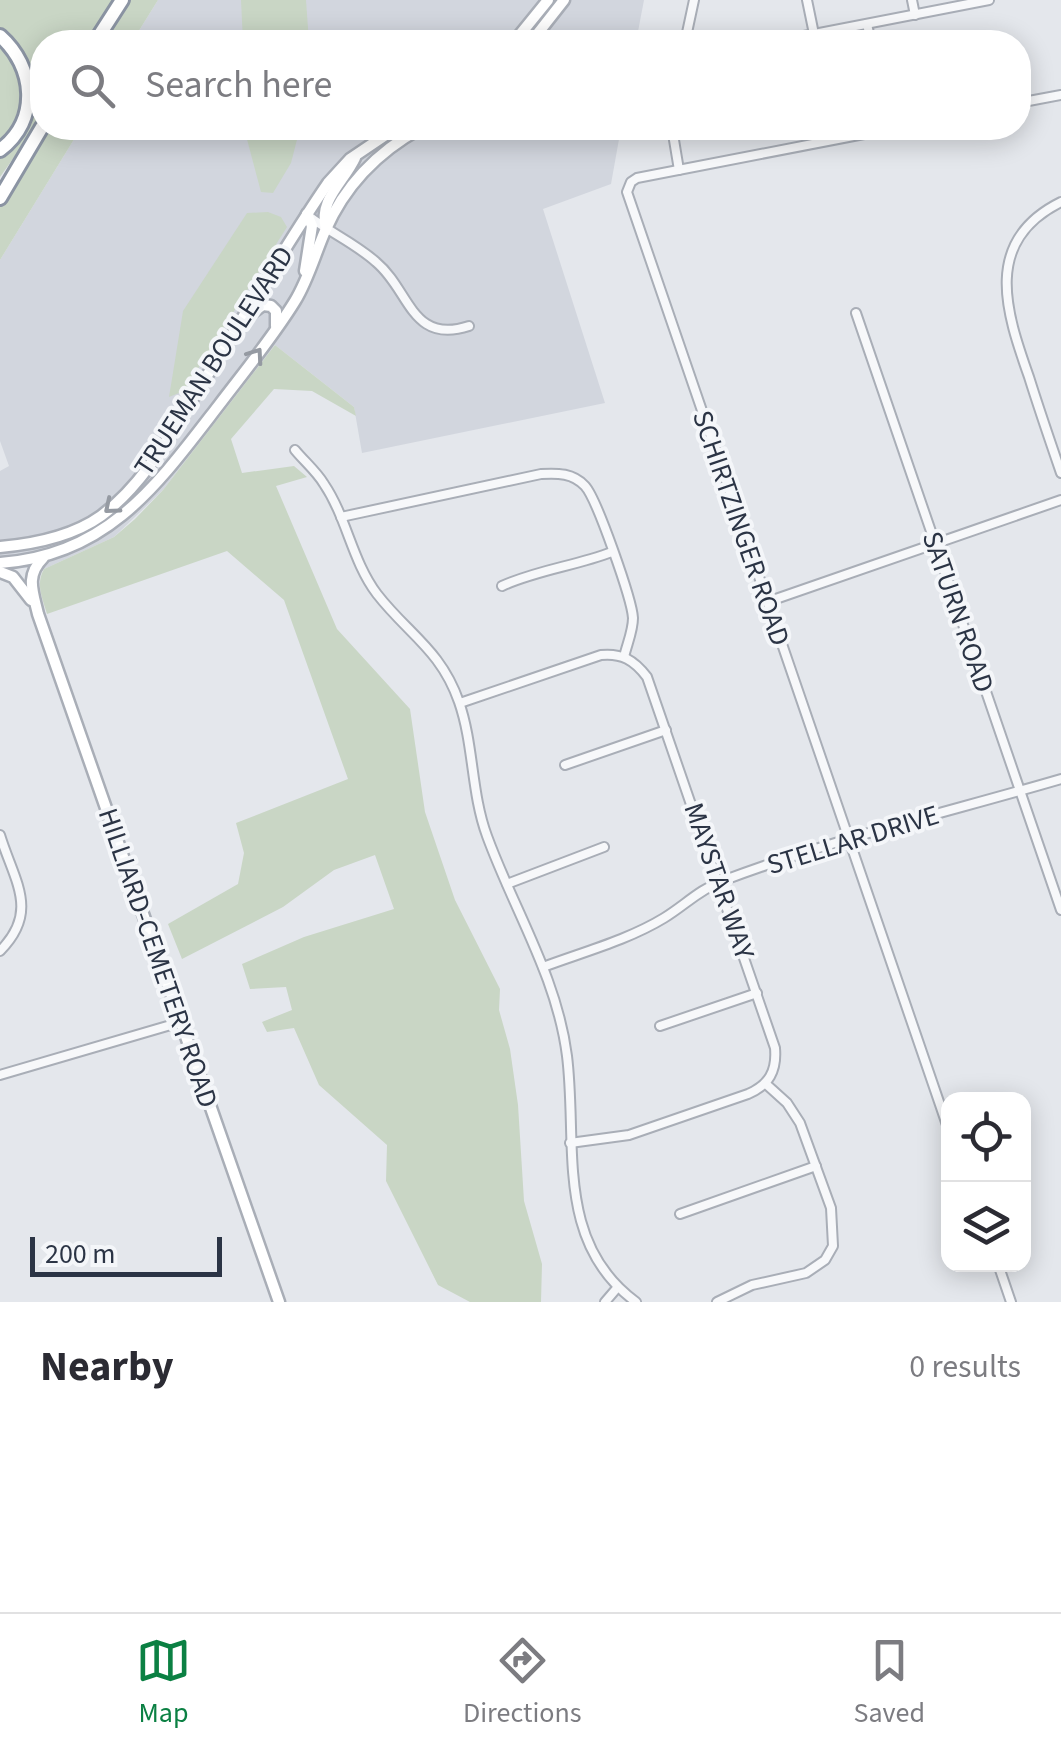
<!DOCTYPE html>
<html lang="en">
<head>
<meta charset="utf-8">
<style>
  :root { --surface:#fff; --page:#f7f7f7; --text:#2b2b33; --muted:#7c7c81; --line:#e1e1e2; --accent:#0b8043 }
  body { margin:0; font-family:"Source Sans 3",sans-serif; background:var(--page); color:var(--text) }
  .controls { position:absolute; right:30px; bottom:30px; display:grid; overflow:hidden; border-radius:20px; box-shadow:0 5px 25px #0003 }
  .controls button { width:90px; height:90px; display:grid; place-items:center; padding:0; border:0; border-bottom:2px solid var(--line); background:var(--surface); color:var(--text); font:50px sans-serif }
  .scale { position:absolute; left:30px; bottom:25px; width:192px; box-sizing:border-box; padding-left:10px; border:5px solid #2b3445; border-top:0; font-size:28px; line-height:35px; white-space:nowrap; color:#2b3445; -webkit-text-stroke:8px #f4f6f9; paint-order:stroke }
  .list { margin:0; padding:0; list-style:none }
  h2 { display:flex; justify-content:space-between; align-items:center; height:130px; margin:0; padding:0 40px; font-size:42px }
  h2 small { font-size:32px; font-weight:400; color:var(--muted) }
  .icon { flex:none; width:55px; height:55px; fill:none; stroke:currentColor; stroke-width:2; stroke-linecap:round; stroke-linejoin:round }
  .map { position:relative; flex:none; width:1061px; height:1302px; overflow:hidden }
  .search { position:absolute; background:var(--surface); box-shadow:0 5px 25px #0003; left:30px; right:30px; top:30px; height:110px; display:flex; align-items:center; gap:25px; box-sizing:border-box; padding:0 35px; border-radius:40px; color:var(--muted); font-size:38px }
  .sheet { height:310px; background:var(--surface) }
  nav { display:flex; justify-content:space-around; align-items:center; box-sizing:border-box; height:140px; border-top:2px solid var(--line); background:var(--surface); font-size:28px; color:var(--muted) }
  nav a { display:grid; justify-items:center; gap:5px }
  nav .on { color:var(--accent) }
  .map>svg:first-child { display:block }
</style>
</head>
<body>
<div class="map">
<svg width="1061" height="1302" viewBox="0 0 1061 1302">
  <rect width="100%" height="100%" fill="#e4e7ec"/>
  <g fill="#d2d6de">
    <path d="M158 0H644L636 42H132Z"/>
    <path d="M81 128H621L611 184 543 209 605 403 362 453 354 407 275 345 163 490 114 537 44 569 0 566V471L9 466 0 441V260Z"/>
  </g>
  <g fill="#c9d6c5">
    <path d="M0 0H119L92 42H42V118L0 177V154L33 92 0 32Z"/>
    <path d="M131 0H158L132 42H104Z"/>
    <path d="M241 0H306L309 42H243Z"/>
    <path d="M0 41C9 50 12 58 17 69 29 100 20 120 0 144Z"/>
    <path d="M50 128H81L0 260V205Z"/>
    <path d="M244 128H300L291 163 273 193 261 192Z"/>
    <path d="M268 212 281 217 287 227 184 391 169 397 183 311 247 213Z"/>
    <path d="M275 345 354 407 356 416 312 391 274 389 231 439 242 473 294 466 307 477 276 486 337 629 410 709 425 812 455 900 500 989 499 1010 510 1049 518 1105 524 1201 542 1264 541 1302H470L438 1285 386 1181 387 1145 319 1085 294 1028 267 1032 262 1022 292 1010 286 987 250 989 242 964 304 937 394 909 375 855 334 870 283 907 182 959 168 924 238 884 244 853 236 823 348 779 284 600 227 551 47 614C43 599 35 585 44 569L114 537 135 519 163 490Z"/>
  </g>
  <g fill="none" stroke-linecap="round" stroke-linejoin="round">
    <defs>
      <g id="street">
        <path d="M807 0 814 34"/>
        <path d="M912 0 915 15"/>
        <path d="M867 24 871 42"/>
        <path d="M685 42 694 0"/>
        <path d="M773 42 989 0"/>
        <path d="M1018 103 1061 95"/>
        <path d="M672 128 679 170"/>
        <path d="M895 128 637 178 631 182 627 192 948 1128"/>
        <path d="M1061 202C982 241 1006 312 1029 377 1039 409 1050 441 1061 473"/>
        <path d="M310 217C331 233 356 244 376 262 410 290 411 345 469 326"/>
        <path d="M856 313 1061 910"/>
        <path d="M295 450C304 461 317 472 324 484 347 518 352 561 377 594 408 634 441 650 459 702 474 745 471 793 487 836 514 910 557 977 567 1056 578 1144 554 1242 636 1302"/>
        <path d="M341 517 541 474C558 473 573 473 585 486 597 499 632 600 633 618 633 631 627 644 624 657"/>
        <path d="M502 586C537 570 575 566 612 552"/>
        <path d="M767 602 1061 500"/>
        <path d="M460 703 601 655C622 653 634 660 647 677L775 1048C777 1071 769 1085 748 1094L629 1135 570 1143"/>
        <path d="M565 765 666 730"/>
        <path d="M0 835C14 881 40 911 0 951"/>
        <path d="M507 884 604 847"/>
        <path d="M543 967C583 952 628 940 664 918 685 905 699 890 722 881 833 839 948 812 1061 779"/>
        <path d="M660 1026 757 993"/>
        <path d="M0 1075 181 1022"/>
        <path d="M680 1214 816 1166"/>
        <path d="M998 1264 1011 1302"/>
        <path d="M605 1302 617 1288"/>
        <path d="M717 1302 752 1285 806 1273 825 1260 833 1246 831 1208 800 1123 787 1103 766 1084"/>
      </g>
      <g id="secondary">
        <path d="M514 42 548 0"/>
        <path d="M531 42 564 0"/>
        <path d="M326 229C318 200 344 182 355 158"/>
        <path d="M305 271 312 226 307 214"/>
        <path d="M249 315 263 305 271 306 276 311V326"/>
        <path d="M0 547C34 544 73 536 101 516 144 484 170 435 198 390 242 321 282 250 328 183L350 159 396 128"/>
        <path d="M43 558C25 576 33 592 38 614L279 1302"/>
        <path d="M0 563C108 556 158 484 219 405 244 372 273 337 295 301 308 280 315 254 325 231 345 185 377 152 421 128"/>
        <path d="M0 572 13 577 31 600"/>
      </g>
      <g id="highway">
        <path d="M0 36C35 67 40 120 0 150"/>
        <path d="M95 42 122 0"/>
        <path d="M0 198 42 127"/>
      </g>
    </defs>
    <use href="#street" stroke="#a9aeb7" stroke-width="12"/>
    <use href="#secondary" stroke="#a9aeb7" stroke-width="15"/>
    <use href="#highway" stroke="#8b94a3" stroke-width="18"/>
    <use href="#street" stroke="#f7f8fa" stroke-width="8"/>
    <use href="#secondary" stroke="#fff" stroke-width="10"/>
    <use href="#highway" stroke="#fff" stroke-width="12"/>
  </g>
  <defs><path id="oneway-chevron" d="M-2-3.5L2.5 0L-2 3.5" fill="none" stroke-width="1.6" stroke-linecap="round" stroke-linejoin="round" transform="scale(2.5)"/></defs>
  <g stroke="#959aa2">
    <use href="#oneway-chevron" transform="translate(256 355) rotate(-55)"/>
    <use href="#oneway-chevron" transform="translate(111 507) rotate(140)"/>
  </g>
  <g text-anchor="middle" dominant-baseline="central" stroke-width="8" stroke-linejoin="round" paint-order="stroke">
    <g font-size="28" fill="#2b3445" stroke="#f4f6f9">
      <text transform="translate(214 361) rotate(-57)">TRUEMAN BOULEVARD</text>
      <text transform="translate(741 528) rotate(71)">SCHIRTZINGER ROAD</text>
      <text transform="translate(958 612) rotate(71)">SATURN ROAD</text>
      <text transform="translate(853 840) rotate(-17)">STELLAR DRIVE</text>
      <text transform="translate(719 881) rotate(71)">MAYSTAR WAY</text>
      <text transform="translate(158 958) rotate(71)">HILLIARD-CEMETERY ROAD</text>
    </g>
  </g>
</svg>
<div class="controls">
<button><svg class="icon" aria-label="locate" viewBox="0 0 24 24"><circle cx="12" cy="12" r="6"/><path d="M12 2v4M12 18v4M2 12h4M18 12h4"/></svg></button>
<button><svg class="icon" aria-label="layers" viewBox="0 0 24 24"><path d="M12 4l9 5-9 5-9-5zM3 14l9 5 9-5"/></svg></button>
</div>
<div class="scale">200 m</div>
<div class="search"><svg class="icon" aria-label="search" viewBox="0 0 24 24"><circle cx="10" cy="10" r="6"/><path d="M15 15l6 6"/></svg>Search here</div>
</div>
<section class="sheet">
<h2>Nearby<small>0 results</small></h2>
<ul class="list">
</ul>
</section>
<nav>
<a class="on"><svg class="icon" aria-label="map" viewBox="0 0 24 24"><path d="M3 6l6-2 6 2 6-2v14l-6 2-6-2-6 2zM9 4v14M15 6v14"/></svg>Map</a>
<a><svg class="icon" aria-label="directions" viewBox="0 0 24 24"><path d="M12 3l9 9-9 9-9-9zM9 14v-3h6M13 9l2 2-2 2"/></svg>Directions</a>
<a><svg class="icon" aria-label="saved" viewBox="0 0 24 24"><path d="M7 4h10v16l-5-4-5 4z"/></svg>Saved</a>
</nav>
</body>
</html>
